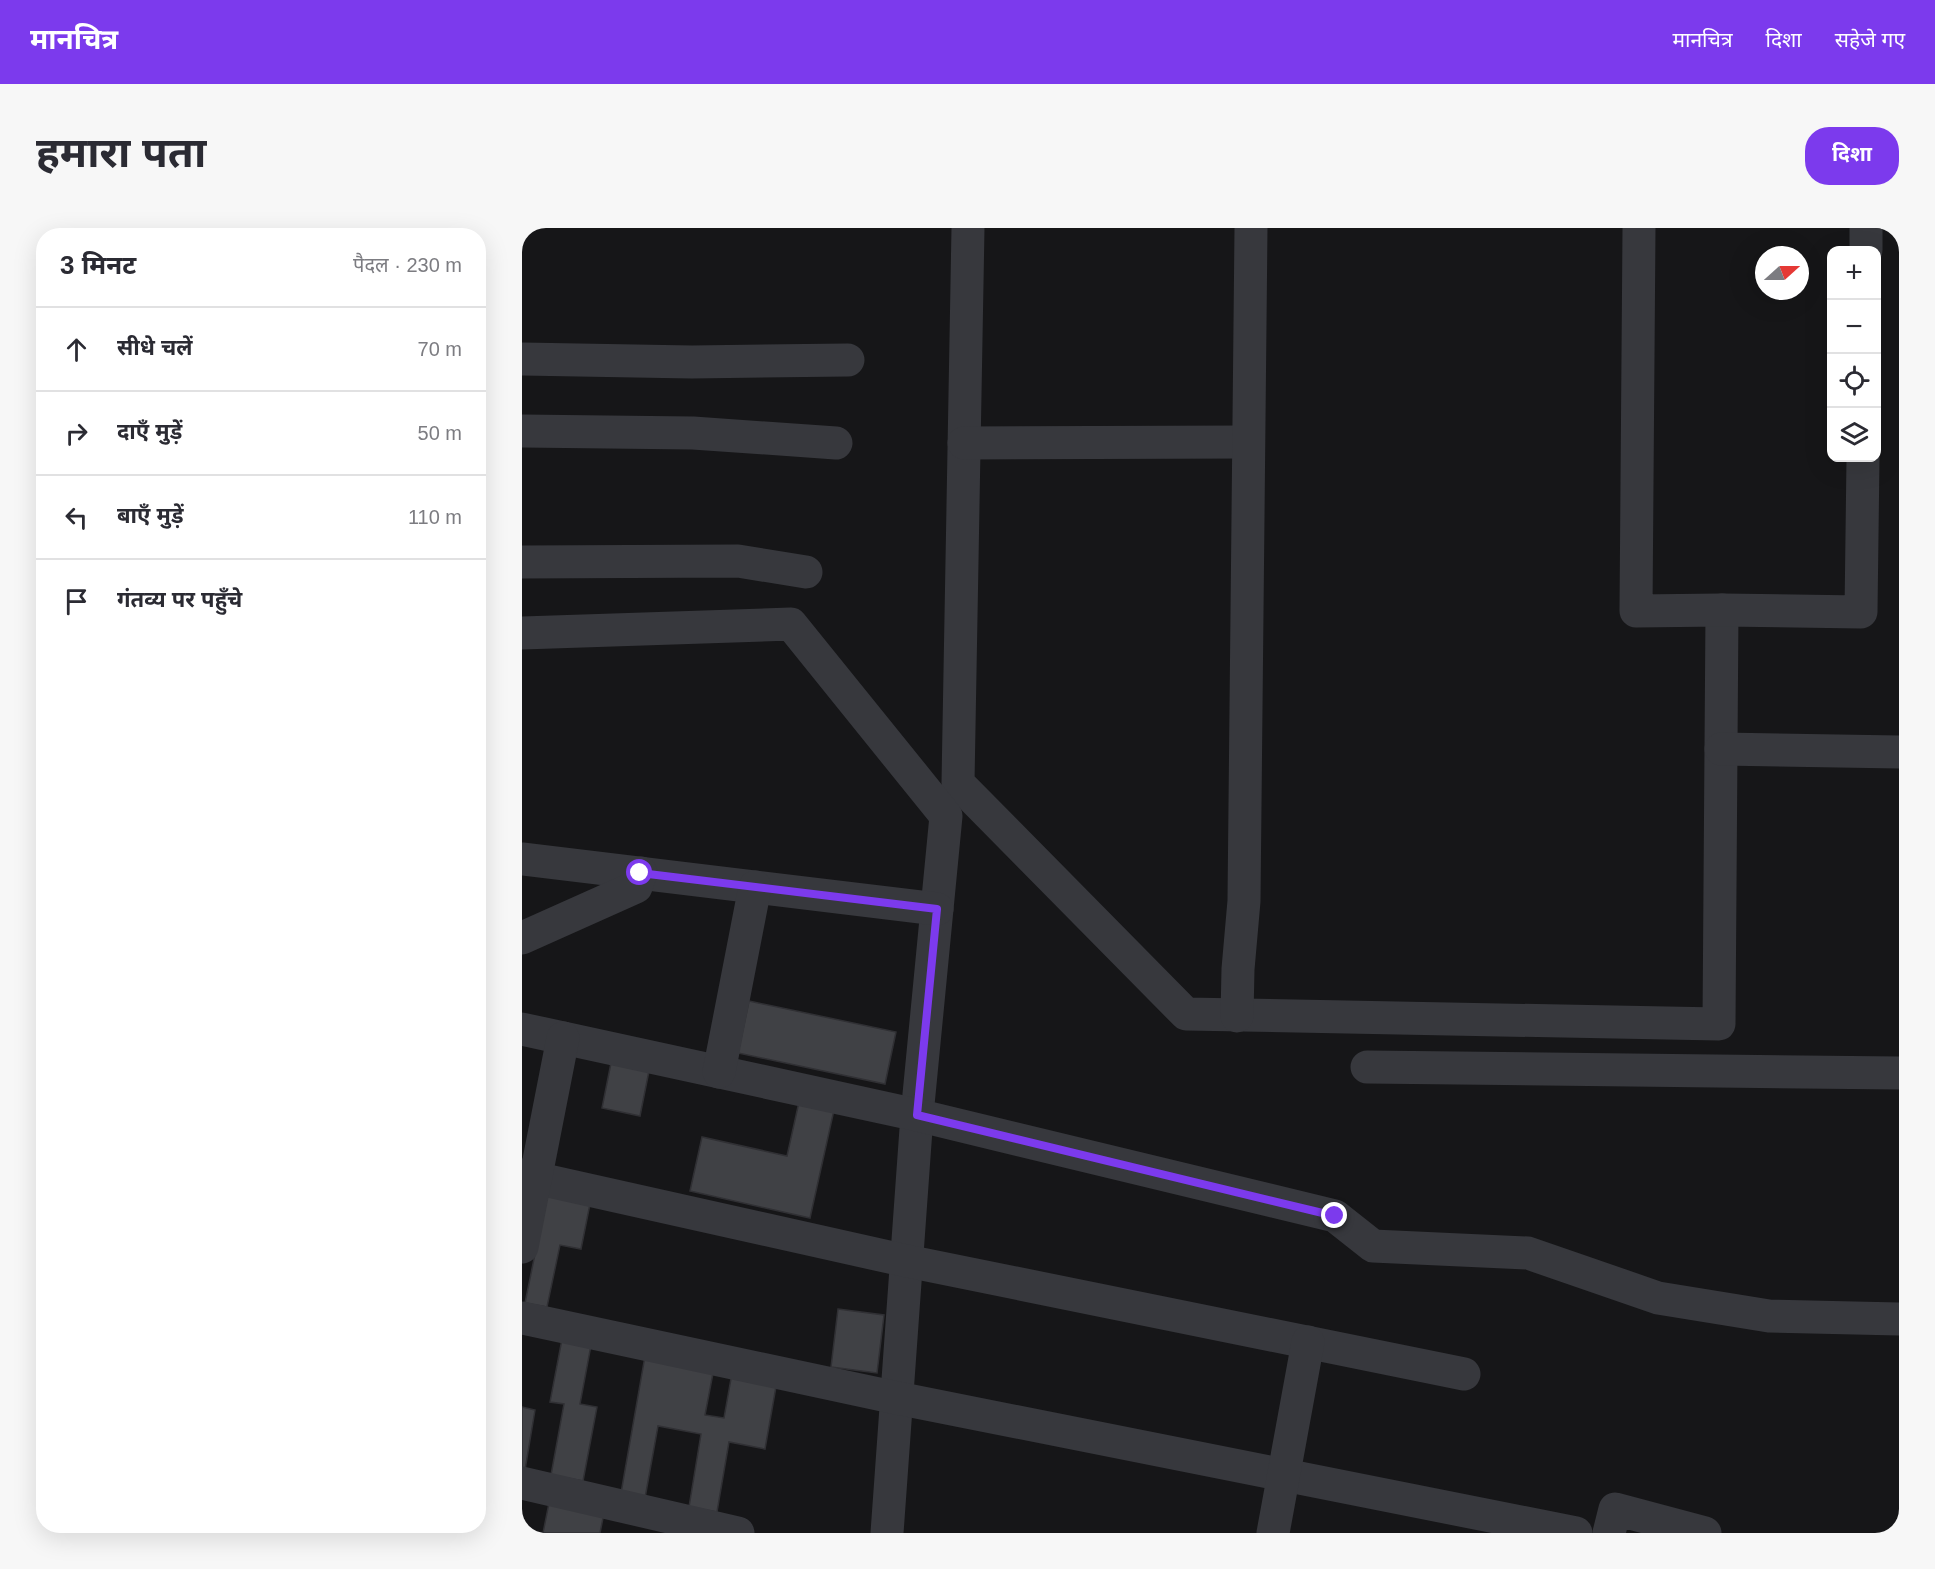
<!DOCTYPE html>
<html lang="hi">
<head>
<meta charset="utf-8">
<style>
  :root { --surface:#fff; --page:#f7f7f7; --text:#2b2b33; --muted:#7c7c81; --line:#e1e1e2; --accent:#7c3aed }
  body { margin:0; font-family:Helvetica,"Noto Sans Devanagari",sans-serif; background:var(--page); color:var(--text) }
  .controls { position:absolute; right:18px; top:18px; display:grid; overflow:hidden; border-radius:12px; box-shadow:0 6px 24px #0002 }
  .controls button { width:54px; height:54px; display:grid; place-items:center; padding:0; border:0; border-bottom:2px solid var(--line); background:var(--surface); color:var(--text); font:30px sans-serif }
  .compass { position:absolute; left:1233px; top:18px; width:54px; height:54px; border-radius:50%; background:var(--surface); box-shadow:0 6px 24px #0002; rotate:69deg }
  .stop { position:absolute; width:18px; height:18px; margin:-14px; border:4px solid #7c3aed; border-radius:50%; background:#fff }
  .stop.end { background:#7c3aed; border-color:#fff; box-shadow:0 2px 6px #0008 }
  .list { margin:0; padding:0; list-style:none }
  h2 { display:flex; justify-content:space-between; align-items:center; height:78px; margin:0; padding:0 24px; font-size:26px }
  h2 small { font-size:20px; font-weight:400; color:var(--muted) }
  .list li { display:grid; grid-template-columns:39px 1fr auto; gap:18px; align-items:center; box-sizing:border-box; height:84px; padding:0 24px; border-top:2px solid var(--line) }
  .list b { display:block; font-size:22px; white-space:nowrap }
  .list em { font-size:20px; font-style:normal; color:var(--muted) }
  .icon { flex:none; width:33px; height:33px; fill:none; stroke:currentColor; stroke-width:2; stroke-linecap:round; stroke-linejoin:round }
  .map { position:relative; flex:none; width:1377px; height:1305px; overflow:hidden; border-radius:24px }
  header { display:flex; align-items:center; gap:36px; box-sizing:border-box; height:84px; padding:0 30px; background:var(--accent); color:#fff }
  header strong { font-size:28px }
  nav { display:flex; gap:33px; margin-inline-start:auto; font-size:21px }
  .intro { display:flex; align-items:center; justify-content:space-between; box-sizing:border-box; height:144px; padding:0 36px }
  h1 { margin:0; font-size:42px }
  .button { padding:15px 27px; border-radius:24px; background:var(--accent); color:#fff; font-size:21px; font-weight:700 }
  main { display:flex; gap:36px; padding:0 36px }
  aside { flex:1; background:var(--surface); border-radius:24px; box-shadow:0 6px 24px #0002 }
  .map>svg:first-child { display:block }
</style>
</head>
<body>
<header>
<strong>मानचित्र</strong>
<nav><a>मानचित्र</a><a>दिशा</a><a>सहेजे गए</a></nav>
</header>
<div class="intro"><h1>हमारा पता</h1><a class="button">दिशा</a></div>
<main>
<aside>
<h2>3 मिनट<small>पैदल · 230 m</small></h2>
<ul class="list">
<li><svg class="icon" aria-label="ahead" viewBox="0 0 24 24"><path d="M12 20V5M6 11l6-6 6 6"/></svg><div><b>सीधे चलें</b></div><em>70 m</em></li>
<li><svg class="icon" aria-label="right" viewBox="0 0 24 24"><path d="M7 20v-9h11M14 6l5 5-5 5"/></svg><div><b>दाएँ मुड़ें</b></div><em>50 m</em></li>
<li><svg class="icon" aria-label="left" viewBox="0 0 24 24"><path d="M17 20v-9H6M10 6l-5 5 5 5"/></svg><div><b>बाएँ मुड़ें</b></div><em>110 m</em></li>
<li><svg class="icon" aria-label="arrive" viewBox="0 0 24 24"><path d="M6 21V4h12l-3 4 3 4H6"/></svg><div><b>गंतव्य पर पहुँचे</b></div></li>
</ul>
</aside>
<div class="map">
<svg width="1377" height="1305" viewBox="0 0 1377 1305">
  <rect width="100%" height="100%" fill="#161618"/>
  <g fill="#404145" stroke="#303034" stroke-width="1.5">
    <path d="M227 773 374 804 363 856 216 825Z"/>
    <path d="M90 830 128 838 118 888 80 880Z"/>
    <path d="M277 874 312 882 288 990 168 963 180 909 265 928Z"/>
    <path d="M25 967 68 976 59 1021 38 1017 25 1079 3 1075Z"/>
    <path d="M316 1081 362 1087 355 1145 309 1139Z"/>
    <path d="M41 1106 70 1112 58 1176 75 1179 61 1253 29 1247 42 1176 28 1174Z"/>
    <path d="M123 1128 192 1140 183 1187 202 1190 210 1145 255 1153 243 1221 207 1214 195 1284 167 1279 179 1206 136 1198 123 1270 99 1265Z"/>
    <path d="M0 1179 13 1182 2 1248 0 1247Z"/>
    <path d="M27 1275 82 1285 78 1305H21Z"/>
  </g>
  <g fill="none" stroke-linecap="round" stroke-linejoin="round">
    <g stroke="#37383d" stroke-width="33">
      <path d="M446 0 436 555 664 786 1197 796 1200 382"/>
      <path d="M1117 0 1114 383 1200 382 1339 384 1341 230"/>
      <path d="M1344 22V0"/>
      <path d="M0 131 170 134 326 132"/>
      <path d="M0 203 171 205 314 215"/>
      <path d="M442 215 726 214"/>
      <path d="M0 334 216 333 284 344"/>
      <path d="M0 405 269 396 424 588 395 887 365 1305"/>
      <path d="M1199 521 1377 524"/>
      <path d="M0 631 415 681"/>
      <path d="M0 710 114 659 119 645"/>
      <path d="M715 788 716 741 722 673 729 0"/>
      <path d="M0 801 395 887 813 988 851 1018 1006 1025 1136 1070 1247 1088 1377 1091"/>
      <path d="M845 839 1377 845"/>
      <path d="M197 844 233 659"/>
      <path d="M0 947 385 1033 942 1146"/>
      <path d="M0 1019 41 810"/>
      <path d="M0 1090 375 1170 1054 1305"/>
      <path d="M0 1255 216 1305"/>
      <path d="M751 1305 786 1114"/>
      <path d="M1087 1305 1093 1281 1183 1305"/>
    </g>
  </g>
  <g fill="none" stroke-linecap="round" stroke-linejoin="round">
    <path stroke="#7c3aed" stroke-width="8" d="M118 645 415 681 395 887 813 988"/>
  </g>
</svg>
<div class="controls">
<button>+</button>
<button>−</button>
<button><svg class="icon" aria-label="locate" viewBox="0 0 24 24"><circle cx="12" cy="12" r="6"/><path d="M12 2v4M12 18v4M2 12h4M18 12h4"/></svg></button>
<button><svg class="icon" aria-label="layers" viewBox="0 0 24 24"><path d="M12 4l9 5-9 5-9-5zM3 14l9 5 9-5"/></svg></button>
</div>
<svg class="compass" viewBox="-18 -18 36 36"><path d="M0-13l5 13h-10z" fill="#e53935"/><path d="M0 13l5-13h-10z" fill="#7c7c81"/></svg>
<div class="stop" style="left:118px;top:645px"></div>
<div class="stop end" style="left:813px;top:988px"></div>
</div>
</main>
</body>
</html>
